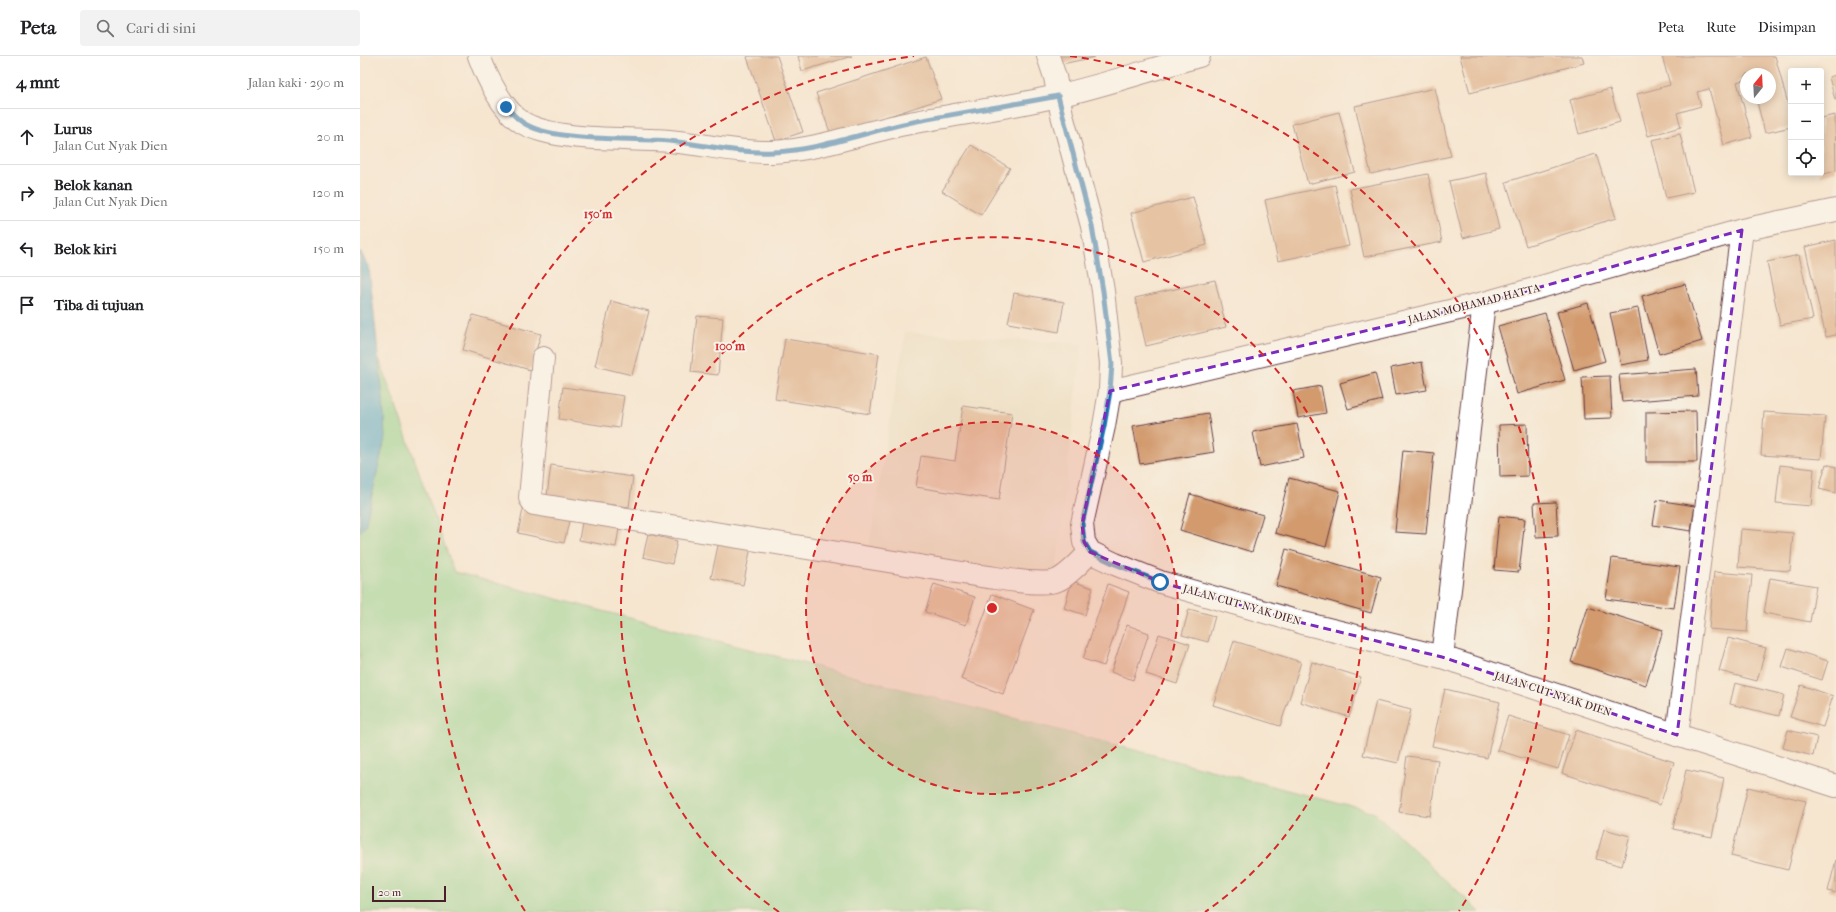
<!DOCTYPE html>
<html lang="id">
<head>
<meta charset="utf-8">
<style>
  :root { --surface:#fff; --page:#f2f2f2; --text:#202124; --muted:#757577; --line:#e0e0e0 }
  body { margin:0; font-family:"IM FELL French Canon",serif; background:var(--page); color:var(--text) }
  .controls { position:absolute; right:12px; top:12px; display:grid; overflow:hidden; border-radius:4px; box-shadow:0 2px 10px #0003 }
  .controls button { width:36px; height:36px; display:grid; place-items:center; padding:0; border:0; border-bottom:1px solid var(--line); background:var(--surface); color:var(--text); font:20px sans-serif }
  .compass { position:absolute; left:1380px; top:12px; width:36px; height:36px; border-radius:50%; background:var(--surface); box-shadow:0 2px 10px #0003; rotate:18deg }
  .scale { position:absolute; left:12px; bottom:10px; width:74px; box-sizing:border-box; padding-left:4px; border:2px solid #4a1f2b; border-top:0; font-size:11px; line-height:14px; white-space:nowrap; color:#4a1f2b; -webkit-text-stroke:3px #f7f3e8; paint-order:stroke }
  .stop { position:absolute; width:12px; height:12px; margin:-9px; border:3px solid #1f6fb2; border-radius:50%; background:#fff }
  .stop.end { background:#1f6fb2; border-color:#fff; box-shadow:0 1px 4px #0008 }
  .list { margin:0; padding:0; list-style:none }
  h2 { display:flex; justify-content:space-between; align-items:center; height:52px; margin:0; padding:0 16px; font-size:17px }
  h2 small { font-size:13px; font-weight:400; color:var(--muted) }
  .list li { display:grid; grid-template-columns:26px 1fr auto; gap:12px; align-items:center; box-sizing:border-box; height:56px; padding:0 16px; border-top:1px solid var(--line) }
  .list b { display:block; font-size:15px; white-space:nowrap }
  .list p { margin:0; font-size:13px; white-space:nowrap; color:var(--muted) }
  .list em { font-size:13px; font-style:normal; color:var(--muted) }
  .icon { flex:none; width:22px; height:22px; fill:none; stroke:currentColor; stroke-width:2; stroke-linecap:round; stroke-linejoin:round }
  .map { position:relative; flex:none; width:1476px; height:856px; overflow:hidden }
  header { display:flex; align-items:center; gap:24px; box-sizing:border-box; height:56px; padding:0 20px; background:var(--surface); border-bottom:1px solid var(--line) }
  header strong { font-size:19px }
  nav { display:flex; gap:22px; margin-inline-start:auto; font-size:14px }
  .search { width:280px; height:36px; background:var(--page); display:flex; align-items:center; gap:10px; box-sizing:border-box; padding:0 14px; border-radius:4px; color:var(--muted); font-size:15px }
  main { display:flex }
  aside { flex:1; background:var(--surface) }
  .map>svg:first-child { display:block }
</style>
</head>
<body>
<header>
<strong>Peta</strong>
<div class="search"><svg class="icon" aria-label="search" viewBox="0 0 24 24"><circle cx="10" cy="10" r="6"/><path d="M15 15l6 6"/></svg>Cari di sini</div>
<nav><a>Peta</a><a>Rute</a><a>Disimpan</a></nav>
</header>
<main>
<aside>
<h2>4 mnt<small>Jalan kaki · 290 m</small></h2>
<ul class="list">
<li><svg class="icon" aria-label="ahead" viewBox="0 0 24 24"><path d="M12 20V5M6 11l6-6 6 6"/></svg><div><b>Lurus</b><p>Jalan Cut Nyak Dien</p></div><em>20 m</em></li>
<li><svg class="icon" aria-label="right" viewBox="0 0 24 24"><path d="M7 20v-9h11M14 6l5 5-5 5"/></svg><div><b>Belok kanan</b><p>Jalan Cut Nyak Dien</p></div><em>120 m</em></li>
<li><svg class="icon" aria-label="left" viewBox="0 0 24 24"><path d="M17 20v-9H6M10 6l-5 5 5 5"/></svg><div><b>Belok kiri</b></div><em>150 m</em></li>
<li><svg class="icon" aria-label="arrive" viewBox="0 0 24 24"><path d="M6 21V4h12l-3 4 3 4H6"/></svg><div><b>Tiba di tujuan</b></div></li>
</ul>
</aside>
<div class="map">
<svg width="1476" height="856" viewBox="0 0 1476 856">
  <rect width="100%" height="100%" fill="#f7f3e8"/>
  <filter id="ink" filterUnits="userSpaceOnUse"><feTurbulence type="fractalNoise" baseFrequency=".025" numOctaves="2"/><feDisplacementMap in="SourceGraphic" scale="8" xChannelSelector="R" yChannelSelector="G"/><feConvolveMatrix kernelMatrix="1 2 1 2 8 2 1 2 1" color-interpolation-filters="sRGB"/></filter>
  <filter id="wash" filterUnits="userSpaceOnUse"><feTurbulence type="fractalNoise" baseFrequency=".012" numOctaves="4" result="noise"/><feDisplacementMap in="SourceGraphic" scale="16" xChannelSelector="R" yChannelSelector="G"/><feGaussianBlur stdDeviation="0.9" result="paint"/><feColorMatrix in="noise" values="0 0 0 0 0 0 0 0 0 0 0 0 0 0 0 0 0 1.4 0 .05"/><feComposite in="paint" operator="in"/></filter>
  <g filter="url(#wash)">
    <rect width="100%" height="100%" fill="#f5e6d0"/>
    <path fill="#e5daba" d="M545 276 722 288 696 519 508 495Z"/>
    <path fill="#8ad28d" stroke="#6a785c" d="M0 248 94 516 1015 757 1120 856H0Z"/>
    <path fill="#4da7ca" stroke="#4c637a" d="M0 195 9 212 23 342 25 382 5 470 0 476Z"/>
    <g id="blocks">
      <g fill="#d29a6d">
        <path d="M389 0H417L443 76 416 85 387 1Z"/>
        <path d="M438 0H492L442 15Z"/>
        <path d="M700 0H734L735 1 702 8Z"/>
        <path d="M1100 0H1222L1224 7 1110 37Z"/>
        <path d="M1302 0H1415L1431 59V71L1405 77 1396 42H1410V18H1386V23L1377 26 1392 81 1364 89 1349 33 1337 36 1341 50 1317 57 1321 71 1288 80 1277 38 1310 29Z"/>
        <path d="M566 1 581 43 471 79 456 37Z"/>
        <path d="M1476 19V44H1475L1469 21Z"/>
        <path d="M1075 32 1091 100 1011 118 995 50Z"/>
        <path d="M1250 33 1260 66 1219 78 1210 44Z"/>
        <path d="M979 56 995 116 948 128 932 68Z"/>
        <path d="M1475 59 1476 115 1460 119 1459 117H1461V62Z"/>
        <path d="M1320 78 1334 136 1306 142 1292 84Z"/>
        <path d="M611 89 650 112 621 159 582 135Z"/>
        <path d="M1236 98 1256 162 1166 190 1146 126Z"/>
        <path d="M1126 117 1139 173 1103 182 1089 125Z"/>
        <path d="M1068 118 1082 186 1004 201 990 133Z"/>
        <path d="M975 129 989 190 918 205 905 144Z"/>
        <path d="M833 141 847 189 784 206 771 157Z"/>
        <path d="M1476 184V279L1466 281 1445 191Z"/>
        <path d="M1439 199 1453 263 1420 269 1407 206Z"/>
        <path d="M855 224 866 271 786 290 775 242Z"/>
        <path d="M1325 228 1342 285 1299 298 1282 240Z"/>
        <path d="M654 237 704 246 699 276 648 267Z"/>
        <path d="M251 245 289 255 272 319 235 310Z"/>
        <path d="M1228 247 1245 305 1214 314 1197 256Z"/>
        <path d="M1278 252 1288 304 1261 309 1250 257Z"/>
        <path d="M1185 257 1205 324 1157 338 1138 270Z"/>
        <path d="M113 259 181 278 170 314 103 294Z"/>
        <path d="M337 260 363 262 358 319 331 316Z"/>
        <path d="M425 283 519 298 510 358 415 343Z"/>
        <path d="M1062 306 1067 334 1036 339 1031 312Z"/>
        <path d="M1336 313 1338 340 1262 346 1259 319Z"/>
        <path d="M1015 317 1022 344 988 353 980 327Z"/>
        <path d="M1250 320 1252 362 1224 363 1222 321Z"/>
        <path d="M961 330 966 357 938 362 933 335Z"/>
        <path d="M203 331 264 340 259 372 199 363Z"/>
        <path d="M603 350 652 357 639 444 556 431 561 400 595 405Z"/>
        <path d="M1336 355 1337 406H1286V356Z"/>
        <path d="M1404 356 1465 360 1461 403 1401 399Z"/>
        <path d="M848 357 854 396 780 408 773 370Z"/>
        <path d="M937 368 944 402 900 411 893 376Z"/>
        <path d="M1167 368 1168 420 1140 421 1139 369Z"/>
        <path d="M1043 394 1074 397 1066 478 1035 476Z"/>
        <path d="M1466 408 1476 411V437L1459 433Z"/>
        <path d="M191 409 273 421 269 451 187 440Z"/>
        <path d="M1420 409 1454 413 1451 450 1416 447Z"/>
        <path d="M929 422 980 435 966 491 915 477Z"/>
        <path d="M830 438 903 459 892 496 820 474Z"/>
        <path d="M1297 444 1335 450 1331 475 1293 469Z"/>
        <path d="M1196 446 1198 480 1176 481 1174 447Z"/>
        <path d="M164 449 210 461 204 487 158 477Z"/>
        <path d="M223 460 260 466 256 491 219 484Z"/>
        <path d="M1139 460 1165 463 1159 516 1134 514Z"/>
        <path d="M1381 473 1433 477 1430 515 1378 511Z"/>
        <path d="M288 478 317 485 312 508 283 501Z"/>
        <path d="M359 485 391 491 383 529 351 522Z"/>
        <path d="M926 493 1021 521 1011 557 916 530Z"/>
        <path d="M1252 502 1320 511 1314 552 1246 543Z"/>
        <path d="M1354 516 1392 519 1387 576 1349 573Z"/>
        <path d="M1410 522 1456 530 1450 566 1404 557Z"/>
        <path d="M712 525 733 532 725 559 704 552Z"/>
        <path d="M574 528 615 541 606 569 565 556Z"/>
        <path d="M748 528 769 536 744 610 723 603Z"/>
        <path d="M632 538 674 554 643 638 601 623Z"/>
        <path d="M1228 551 1303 574 1286 629 1211 606Z"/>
        <path d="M829 553 855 560 848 586 822 579Z"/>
        <path d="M767 569 789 577 773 624 751 616Z"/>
        <path d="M799 578 830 588 817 628 786 618Z"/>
        <path d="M1368 582 1406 592 1397 625 1359 615Z"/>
        <path d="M874 585 941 606 920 670 853 649Z"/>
        <path d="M1428 592 1468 605 1462 624 1422 611Z"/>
        <path d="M952 606 1001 621 989 661 940 646Z"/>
        <path d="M1375 627 1424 639 1419 660 1370 648Z"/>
        <path d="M1441 629 1473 640 1463 671 1430 661Z"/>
        <path d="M1085 633 1140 646 1127 702 1072 690Z"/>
        <path d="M1016 645 1051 654 1038 707 1003 699Z"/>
        <path d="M1148 660 1209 679 1198 713 1137 694Z"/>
        <path d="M1216 674 1314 706 1300 749 1202 717Z"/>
        <path d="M1428 674 1457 681 1453 700 1423 692Z"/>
        <path d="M1047 700 1078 704 1070 760 1039 756Z"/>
        <path d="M1326 714 1364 722 1352 781 1313 773Z"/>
        <path d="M1388 731 1446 745 1428 814 1371 800Z"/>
        <path d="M1244 773 1270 780 1262 810 1236 803Z"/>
        <path d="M1476 804V837L1468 835Z"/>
      </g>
    </g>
  </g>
  <g filter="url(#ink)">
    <use href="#blocks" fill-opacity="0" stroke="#643d44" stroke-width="1"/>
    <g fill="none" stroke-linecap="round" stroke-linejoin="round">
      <defs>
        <g id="minor">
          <path d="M119 0C127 22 143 55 163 67 196 85 256 82 293 84 333 85 372 97 412 96 458 94 501 77 545 68 596 58 647 52 697 40 745 29 792 13 839 0"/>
          <path d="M688 0 695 21 702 59 732 170 743 235 751 307 750 335 744 370 722 468 724 486 730 496 755 508 800 526 943 567 1082 601 1317 679 1476 730"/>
          <path d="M183 302 170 442 174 448 621 520C639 522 683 531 698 524 710 518 721 505 730 496"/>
          <path d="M750 335 1124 247 1382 174 1476 154"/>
          <path d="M1082 601 1124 247"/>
          <path d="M1317 679 1382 174"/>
        </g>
      </defs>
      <use href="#minor" stroke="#643d44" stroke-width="24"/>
      <use href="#minor" stroke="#fff" stroke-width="22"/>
    </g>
  </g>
  <g fill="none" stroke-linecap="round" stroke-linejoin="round" filter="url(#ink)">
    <path stroke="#1f6fb2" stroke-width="5" d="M146 51C151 56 156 62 162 66 189 85 259 82 293 84 333 85 372 98 413 96 458 94 500 78 543 68 595 57 647 50 698 40L732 170 743 235 752 308 750 335 744 370 722 468 724 486 730 496 755 508 800 526"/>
  </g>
  <path d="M0 0H1476V856H0ZM1382 174 1317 679 1082 601 943 567 800 526 730 496 724 486 722 468 750 335 1124 247Z" fill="#f5e6d0" fill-opacity=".55" fill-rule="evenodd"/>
  <path fill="none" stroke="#7b2cbf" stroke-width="3" stroke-dasharray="8 5" stroke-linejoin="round" d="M1382 174 1317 679 1082 601 943 567 800 526 730 496 724 486 722 468 750 335 1124 247Z"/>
  <circle cx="632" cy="552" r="186" fill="#d62828" fill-opacity=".12"/>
  <g fill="none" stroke="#d62828" stroke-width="2" stroke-dasharray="7 5">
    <circle cx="632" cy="552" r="186"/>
    <path d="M419 856A371 371 0 1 1 845 856"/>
    <path d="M165 855A557 557 0 0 1 554 0M710 0A557 557 0 0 1 1099 855"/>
  </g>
  <g text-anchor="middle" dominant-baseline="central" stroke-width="4" stroke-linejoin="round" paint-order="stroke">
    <g font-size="11" fill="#4a1f2b" stroke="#f7f3e8">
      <text transform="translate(1114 248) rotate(-14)">JALAN MOHAMAD HATTA</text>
      <text transform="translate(882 549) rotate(16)">JALAN CUT NYAK DIEN</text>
      <text transform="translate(1193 638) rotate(18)">JALAN CUT NYAK DIEN</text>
    </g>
  </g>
  <circle cx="632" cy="552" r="6" fill="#d62828" stroke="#f7f3e8" stroke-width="2"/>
  <g font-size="12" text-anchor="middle" font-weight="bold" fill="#d62828" stroke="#f7f3e8" stroke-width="4" stroke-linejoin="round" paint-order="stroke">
    <text x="238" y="162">150 m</text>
    <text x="370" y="294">100 m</text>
    <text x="500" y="425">50 m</text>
  </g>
</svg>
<div class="controls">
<button>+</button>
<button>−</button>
<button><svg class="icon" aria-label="locate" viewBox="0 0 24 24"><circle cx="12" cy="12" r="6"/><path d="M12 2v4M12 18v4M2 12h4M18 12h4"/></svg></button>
</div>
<svg class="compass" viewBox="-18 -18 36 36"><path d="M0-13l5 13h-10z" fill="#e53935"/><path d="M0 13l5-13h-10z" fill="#757577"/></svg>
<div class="scale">20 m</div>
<div class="stop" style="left:800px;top:526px"></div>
<div class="stop end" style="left:146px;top:51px"></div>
</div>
</main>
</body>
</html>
